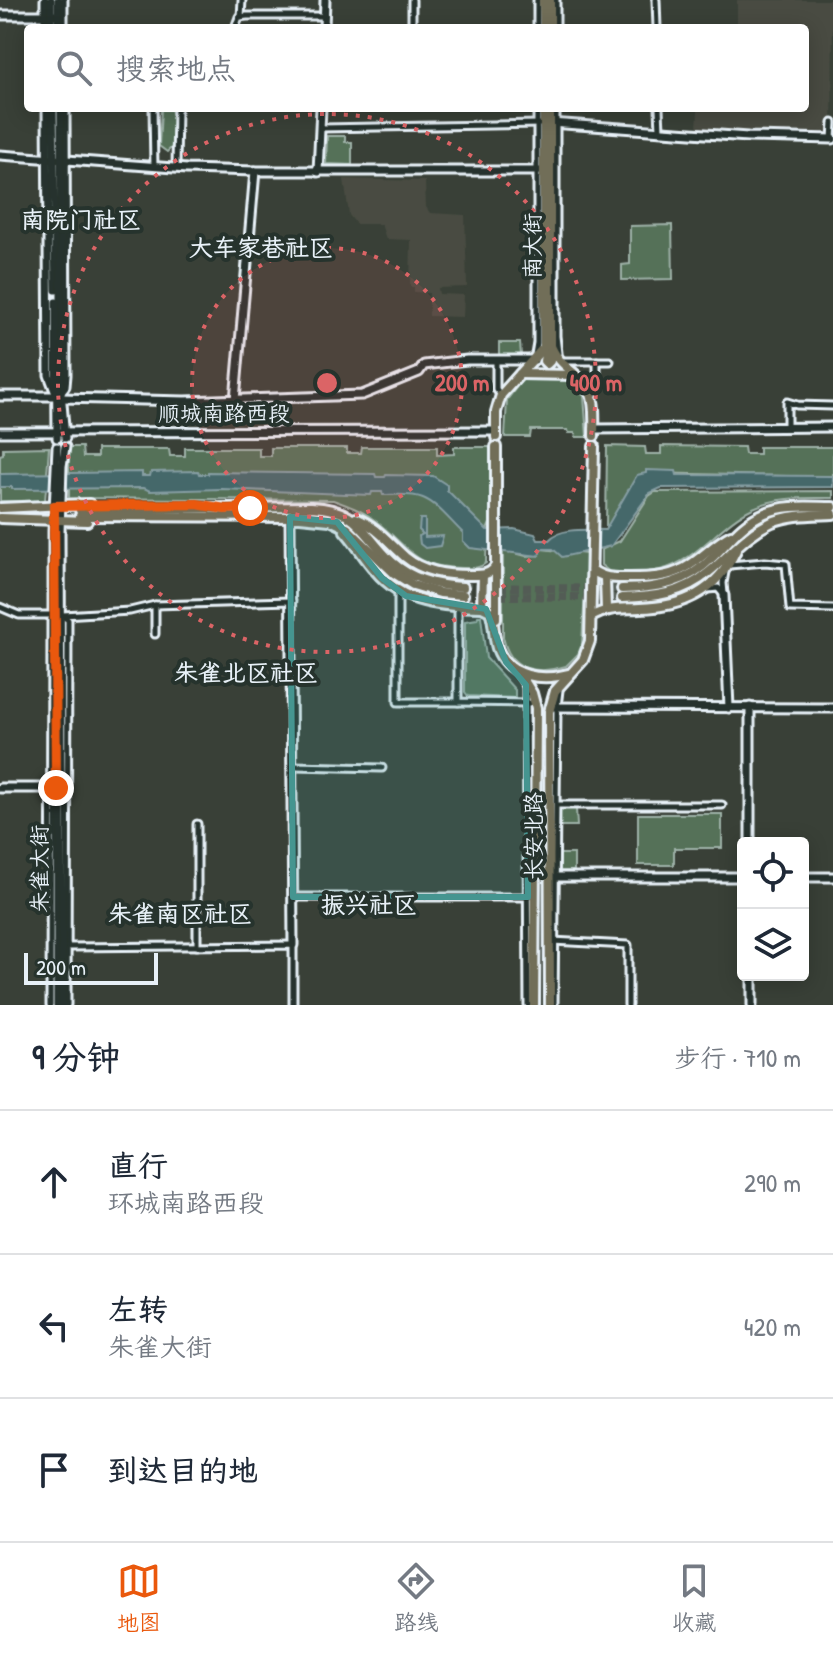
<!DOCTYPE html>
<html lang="zh">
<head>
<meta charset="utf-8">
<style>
  :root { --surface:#fff; --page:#f6f6f7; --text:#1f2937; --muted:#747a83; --line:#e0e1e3; --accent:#ea580c }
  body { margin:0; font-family:"Patrick Hand","LXGW WenKai TC",sans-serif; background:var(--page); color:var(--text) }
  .controls { position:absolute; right:24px; bottom:24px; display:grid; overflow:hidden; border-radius:8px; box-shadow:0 4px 20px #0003 }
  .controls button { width:72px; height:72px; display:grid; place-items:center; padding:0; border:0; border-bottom:2px solid var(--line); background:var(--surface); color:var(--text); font:40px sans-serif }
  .scale { position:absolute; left:24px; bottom:20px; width:134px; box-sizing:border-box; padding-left:8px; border:4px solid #e8f1f8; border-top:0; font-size:22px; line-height:28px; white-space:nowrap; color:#e8f1f8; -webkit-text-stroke:6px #26332d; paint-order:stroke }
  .stop { position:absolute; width:24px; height:24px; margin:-18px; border:6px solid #ea580c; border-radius:50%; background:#fff }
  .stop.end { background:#ea580c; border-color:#fff; box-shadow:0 2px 8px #0008 }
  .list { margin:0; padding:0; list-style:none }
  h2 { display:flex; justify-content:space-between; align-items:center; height:104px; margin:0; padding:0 32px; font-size:34px }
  h2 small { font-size:26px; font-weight:400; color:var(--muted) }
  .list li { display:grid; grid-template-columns:52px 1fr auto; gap:24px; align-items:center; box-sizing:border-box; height:144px; padding:0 32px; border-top:2px solid var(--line) }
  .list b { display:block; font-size:30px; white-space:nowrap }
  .list p { margin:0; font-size:26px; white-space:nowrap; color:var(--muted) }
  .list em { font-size:26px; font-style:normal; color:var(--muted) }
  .icon { flex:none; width:44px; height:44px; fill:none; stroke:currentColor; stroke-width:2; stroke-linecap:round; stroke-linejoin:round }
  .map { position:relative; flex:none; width:833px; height:1005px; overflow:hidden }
  .search { position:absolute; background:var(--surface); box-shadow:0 4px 20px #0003; left:24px; right:24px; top:24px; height:88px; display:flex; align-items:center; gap:20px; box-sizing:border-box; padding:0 28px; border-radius:8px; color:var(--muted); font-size:30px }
  .sheet { height:536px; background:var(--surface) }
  nav { display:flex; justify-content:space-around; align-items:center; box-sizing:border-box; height:112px; border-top:2px solid var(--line); background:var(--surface); font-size:22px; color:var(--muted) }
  nav a { display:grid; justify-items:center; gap:4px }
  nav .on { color:var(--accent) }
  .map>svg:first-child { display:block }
</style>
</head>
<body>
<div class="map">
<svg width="833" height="1005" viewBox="0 0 833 1005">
  <rect width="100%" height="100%" fill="#394037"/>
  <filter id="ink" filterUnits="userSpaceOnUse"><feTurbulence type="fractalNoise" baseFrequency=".0125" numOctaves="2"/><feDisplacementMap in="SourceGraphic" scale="16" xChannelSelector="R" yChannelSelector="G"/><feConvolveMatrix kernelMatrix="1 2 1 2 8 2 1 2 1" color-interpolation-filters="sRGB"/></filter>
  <g filter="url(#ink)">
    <g fill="#494c42">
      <path d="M737 0H833L832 136 697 128 698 111 690 110 691 108H805V28H737Z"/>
      <path d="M344 179 425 181 426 207 430 213 465 215 467 287 438 288 439 294 464 295 463 317 429 316V293L414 292V287H410L411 240 386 239 381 224H356L349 215Z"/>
    </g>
    <g fill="#547158" stroke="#9eb1a8" stroke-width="2">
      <path d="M161 110H171L173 114V146L167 152 159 146Z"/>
      <path d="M327 136H345V142H352V165L326 164Z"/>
      <path d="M672 225 673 279 622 280V265L630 264V226Z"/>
      <path d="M499 343H520L521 355 499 356Z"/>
      <path d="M525 376 565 377 584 396 587 437H576L575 433H569L568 430H531L530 437H505L507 400Z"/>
      <path d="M607 446 645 447 646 454H661V446L744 447 745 454H759V447H833V477L646 473 606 529Z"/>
      <path d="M49 447 45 501H0V455L3 454V448Z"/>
      <path d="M69 447H82L83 457H97V449H169L170 456H185V448H259V456H271V448H347V453H361L362 447H437V455L454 454V447H489L491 450V521L487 530 486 563C479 569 472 568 463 568 410 568 410 546 373 519 361 510 347 505 333 500L69 498Z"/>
      <path d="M833 491V498C806 498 778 496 753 508 719 524 697 561 660 570 645 574 627 573 611 573L601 565V550L620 541 649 496 655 492Z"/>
      <path d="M541 549 587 554 582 644 578 654 566 666C536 675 510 671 503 637V550L526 556 539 555Z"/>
      <path d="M478 616H481L486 658 515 690V698L468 696 465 692V621L477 619Z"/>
      <path d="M558 809H576L577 826H558Z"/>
      <path d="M638 814H722V848H674V865H638Z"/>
      <rect x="560" y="854" width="14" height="17"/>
    </g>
    <g fill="#44676a" stroke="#869ea3" stroke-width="2">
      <path d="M646 470 676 471 677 475 833 476V487L661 488 650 493 611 546 562 557 553 549H541L539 556 470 548 463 541V533C451 522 438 504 423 498 412 493 395 495 383 495L382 492H372L371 495 222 489 150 491 144 488 12 489V487H0V474L142 472V476H150L151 472 198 471 199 474H208V472L375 474 376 477H385L386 475 433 476 447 485V490L487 530 514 529 535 534 538 540H549C560 527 588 530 605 530L637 475 646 473Z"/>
      <path d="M420 519H425V537L443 536 440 546 425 548 420 544 419 536 423 534 419 530Z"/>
    </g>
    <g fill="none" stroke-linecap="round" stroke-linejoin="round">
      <g stroke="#535b54" stroke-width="8" stroke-dasharray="8 4" stroke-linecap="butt">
        <path d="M21 511 80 510"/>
        <path d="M57 516H80"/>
        <path d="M463 587 622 589"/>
        <path d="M463 595 622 598"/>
      </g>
      <defs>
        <g id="minor">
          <path d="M537 0V28"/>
          <path d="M656 0 657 28"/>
          <path d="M241 17 242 0"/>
          <path d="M235 28 239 17 247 16H325"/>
          <path d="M412 28V0"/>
          <path d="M556 28V0"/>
          <path d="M153 108 154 167"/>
          <path d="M556 108V336L558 353"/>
          <path d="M659 108 660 130"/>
          <path d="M321 128 540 124"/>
          <path d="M832 139 833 123"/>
          <path d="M176 168 177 108"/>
          <path d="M535 355 537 343V108"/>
          <path d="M496 360V389L501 395"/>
          <path d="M561 361H597V388L593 398"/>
          <path d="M597 361H610"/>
          <path d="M787 428V402L797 405 833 406"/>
          <path d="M729 565 765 562 786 564 790 608 833 609"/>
          <path d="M708 589 718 588 724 595"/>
          <path d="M398 592V702H458"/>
          <path d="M724 594 723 583 725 572"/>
          <path d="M155 605V634"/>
          <path d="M0 607 19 615H54"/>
          <path d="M458 607V702L529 703"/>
          <path d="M62 615 68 620 67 1005"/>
          <path d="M63 615 130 611 155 605 292 601"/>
          <path d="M526 687 528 1005"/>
          <path d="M293 766 382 768"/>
          <path d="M557 805H722"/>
          <path d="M197 824V946"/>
          <path d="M293 897H528"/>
          <path d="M552 941 628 945V1005"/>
          <path d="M67 947 293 945V1005"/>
          <path d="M50 1005 51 619 53 615"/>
          <path d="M554 1005 557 707 559 690"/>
        </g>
        <g id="tertiary">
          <path d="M45 0V28"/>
          <path d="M63 0V28"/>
          <path d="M0 15H62"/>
          <path d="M324 28 325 0"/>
          <path d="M47 108 49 375 55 391"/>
          <path d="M550 123 748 137 833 139"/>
          <path d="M0 155 187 169 255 171H543"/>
          <path d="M318 172 321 108"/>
          <path d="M61 391 65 386 66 375 65 108"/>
          <path d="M0 396H55"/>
          <path d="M62 398 185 401 362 395 419 372 424 365 467 360H534"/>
          <path d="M235 400 255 171"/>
          <path d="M594 429 833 427"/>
          <path d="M0 432 496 431"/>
          <path d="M290 517 293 945"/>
          <path d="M724 595 729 708"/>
          <path d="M550 707 833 708"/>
          <path d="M0 788H56"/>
          <path d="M750 843V707"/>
          <path d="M551 877H743"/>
          <path d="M803 877H833"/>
          <path d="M752 975V1005"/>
        </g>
        <g id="secondary">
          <path d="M51 0V28"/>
          <path d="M58 0V28"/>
          <path d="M53 108 56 290"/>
          <path d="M61 108V391L65 438"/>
          <path d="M56 302 57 438"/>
          <path d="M57 1005V619L53 615V531L57 447"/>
          <path d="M62 1005 60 533 62 466 65 447"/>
        </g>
        <g id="primary">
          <path d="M543 0 544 28"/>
          <path d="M550 0V28"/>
          <path d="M550 108V343C558 368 581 373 590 392 596 403 594 424 594 436"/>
          <path d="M546 348 544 361 547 364 550 361V348"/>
          <path d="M520 374 573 375"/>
          <path d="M496 437V412L501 395 544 347V108"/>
          <path d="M0 508 89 504"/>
          <path d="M80 510 311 507C360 509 361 533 392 562 412 580 438 586 463 587"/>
          <path d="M80 516 300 517 330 520 347 528 394 573 413 585 440 593 463 595"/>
          <path d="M0 518 87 521"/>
          <path d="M356 518C377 527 388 542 405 557 423 572 446 575 469 575 480 575 491 576 496 565"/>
          <path d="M345 531C356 543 364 558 375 570 404 605 441 606 482 607L490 611C495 623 493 636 497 648 508 678 543 681 568 674"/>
          <path d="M592 570C604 579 615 578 629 578 648 578 667 578 685 568 702 559 713 544 731 535"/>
          <path d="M605 578 606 609"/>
          <path d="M622 589C658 588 687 584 713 557 730 540 743 522 765 513 786 504 810 507 833 507"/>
          <path d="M622 598C655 597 683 594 709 572 730 555 746 534 772 522 791 514 813 515 833 514"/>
          <path d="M482 607 483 575"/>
          <path d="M591 617C608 607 621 609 640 608 684 607 717 591 736 550"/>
          <path d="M496 618V447"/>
          <path d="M519 672 532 693 536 708 534 1005"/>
          <path d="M550 1005 549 712 555 691 583 660 590 641 594 446"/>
        </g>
      </defs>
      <use href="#minor" stroke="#e8f1f8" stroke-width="11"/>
      <use href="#tertiary" stroke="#e8f1f8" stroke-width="13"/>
      <use href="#secondary" stroke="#e8f1f8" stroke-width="13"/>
      <use href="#primary" stroke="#e8f1f8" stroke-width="14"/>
      <use href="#minor" stroke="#26332d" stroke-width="5"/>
      <use href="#tertiary" stroke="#26332d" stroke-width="7"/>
      <use href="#secondary" stroke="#26332d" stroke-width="7"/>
      <use href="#primary" stroke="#716e59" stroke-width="8"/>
    </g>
  </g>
  <g fill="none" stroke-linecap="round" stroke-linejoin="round" filter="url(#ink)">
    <path stroke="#ea580c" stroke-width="10" d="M56 788 54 506 197 504 225 509 250 508"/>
  </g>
  <path fill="#459590" fill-opacity="0.2" stroke="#459590" stroke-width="6" stroke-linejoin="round" d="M290 517 337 522 382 578 406 596 486 609 506 662 526 685 528 897H293Z"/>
  <circle cx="327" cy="383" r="135" fill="#db6466" fill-opacity=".12"/>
  <g fill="none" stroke="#db6466" stroke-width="4" stroke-dasharray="4 8">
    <circle cx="327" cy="383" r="135"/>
    <circle cx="327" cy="383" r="269"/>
  </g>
  <g text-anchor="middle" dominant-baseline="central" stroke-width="8" stroke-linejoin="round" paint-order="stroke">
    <g font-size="22" fill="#e8f1f8" stroke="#26332d">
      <text transform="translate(532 246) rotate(-90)">南大街</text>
      <text x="224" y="413">顺城南路西段</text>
      <text transform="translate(533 836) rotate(-90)">长安北路</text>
      <text transform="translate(39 869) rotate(-90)">朱雀大街</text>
    </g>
    <g font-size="24" font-weight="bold" fill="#e8f1f8" stroke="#26332d">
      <text x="81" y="219">南院门社区</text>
      <text x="261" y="247">大车家巷社区</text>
      <text x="246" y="672">朱雀北区社区</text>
      <text x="369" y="904">振兴社区</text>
      <text x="180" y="913">朱雀南区社区</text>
    </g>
  </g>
  <circle cx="327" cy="383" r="12" fill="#db6466" stroke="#26332d" stroke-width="4"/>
  <g font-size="24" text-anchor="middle" font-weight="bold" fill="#db6466" stroke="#26332d" stroke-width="8" stroke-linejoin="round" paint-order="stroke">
    <text x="462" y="391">200 m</text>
    <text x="596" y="391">400 m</text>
  </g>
</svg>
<div class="controls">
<button><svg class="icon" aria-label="locate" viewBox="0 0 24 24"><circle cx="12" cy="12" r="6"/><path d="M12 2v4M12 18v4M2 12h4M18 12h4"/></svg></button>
<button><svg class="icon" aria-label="layers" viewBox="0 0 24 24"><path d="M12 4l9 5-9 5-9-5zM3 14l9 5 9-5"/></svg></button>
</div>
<div class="scale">200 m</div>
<div class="stop" style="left:250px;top:508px"></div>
<div class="stop end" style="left:56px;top:788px"></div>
<div class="search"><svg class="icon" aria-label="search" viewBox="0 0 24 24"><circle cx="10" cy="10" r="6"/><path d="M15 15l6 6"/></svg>搜索地点</div>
</div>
<section class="sheet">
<h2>9 分钟<small>步行 · 710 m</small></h2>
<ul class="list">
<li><svg class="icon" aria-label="ahead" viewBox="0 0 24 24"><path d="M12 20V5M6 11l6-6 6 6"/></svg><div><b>直行</b><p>环城南路西段</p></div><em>290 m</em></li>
<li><svg class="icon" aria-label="left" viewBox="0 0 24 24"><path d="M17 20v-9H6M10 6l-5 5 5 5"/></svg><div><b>左转</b><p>朱雀大街</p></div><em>420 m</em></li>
<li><svg class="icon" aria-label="arrive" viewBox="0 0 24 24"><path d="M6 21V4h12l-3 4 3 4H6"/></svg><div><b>到达目的地</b></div></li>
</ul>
</section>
<nav>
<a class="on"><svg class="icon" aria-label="map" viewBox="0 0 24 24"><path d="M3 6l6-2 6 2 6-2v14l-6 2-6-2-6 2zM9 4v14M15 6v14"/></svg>地图</a>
<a><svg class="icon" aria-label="directions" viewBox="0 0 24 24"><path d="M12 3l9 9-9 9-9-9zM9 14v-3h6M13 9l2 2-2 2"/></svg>路线</a>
<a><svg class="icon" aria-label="saved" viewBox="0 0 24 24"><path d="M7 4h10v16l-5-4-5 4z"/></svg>收藏</a>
</nav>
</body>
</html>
